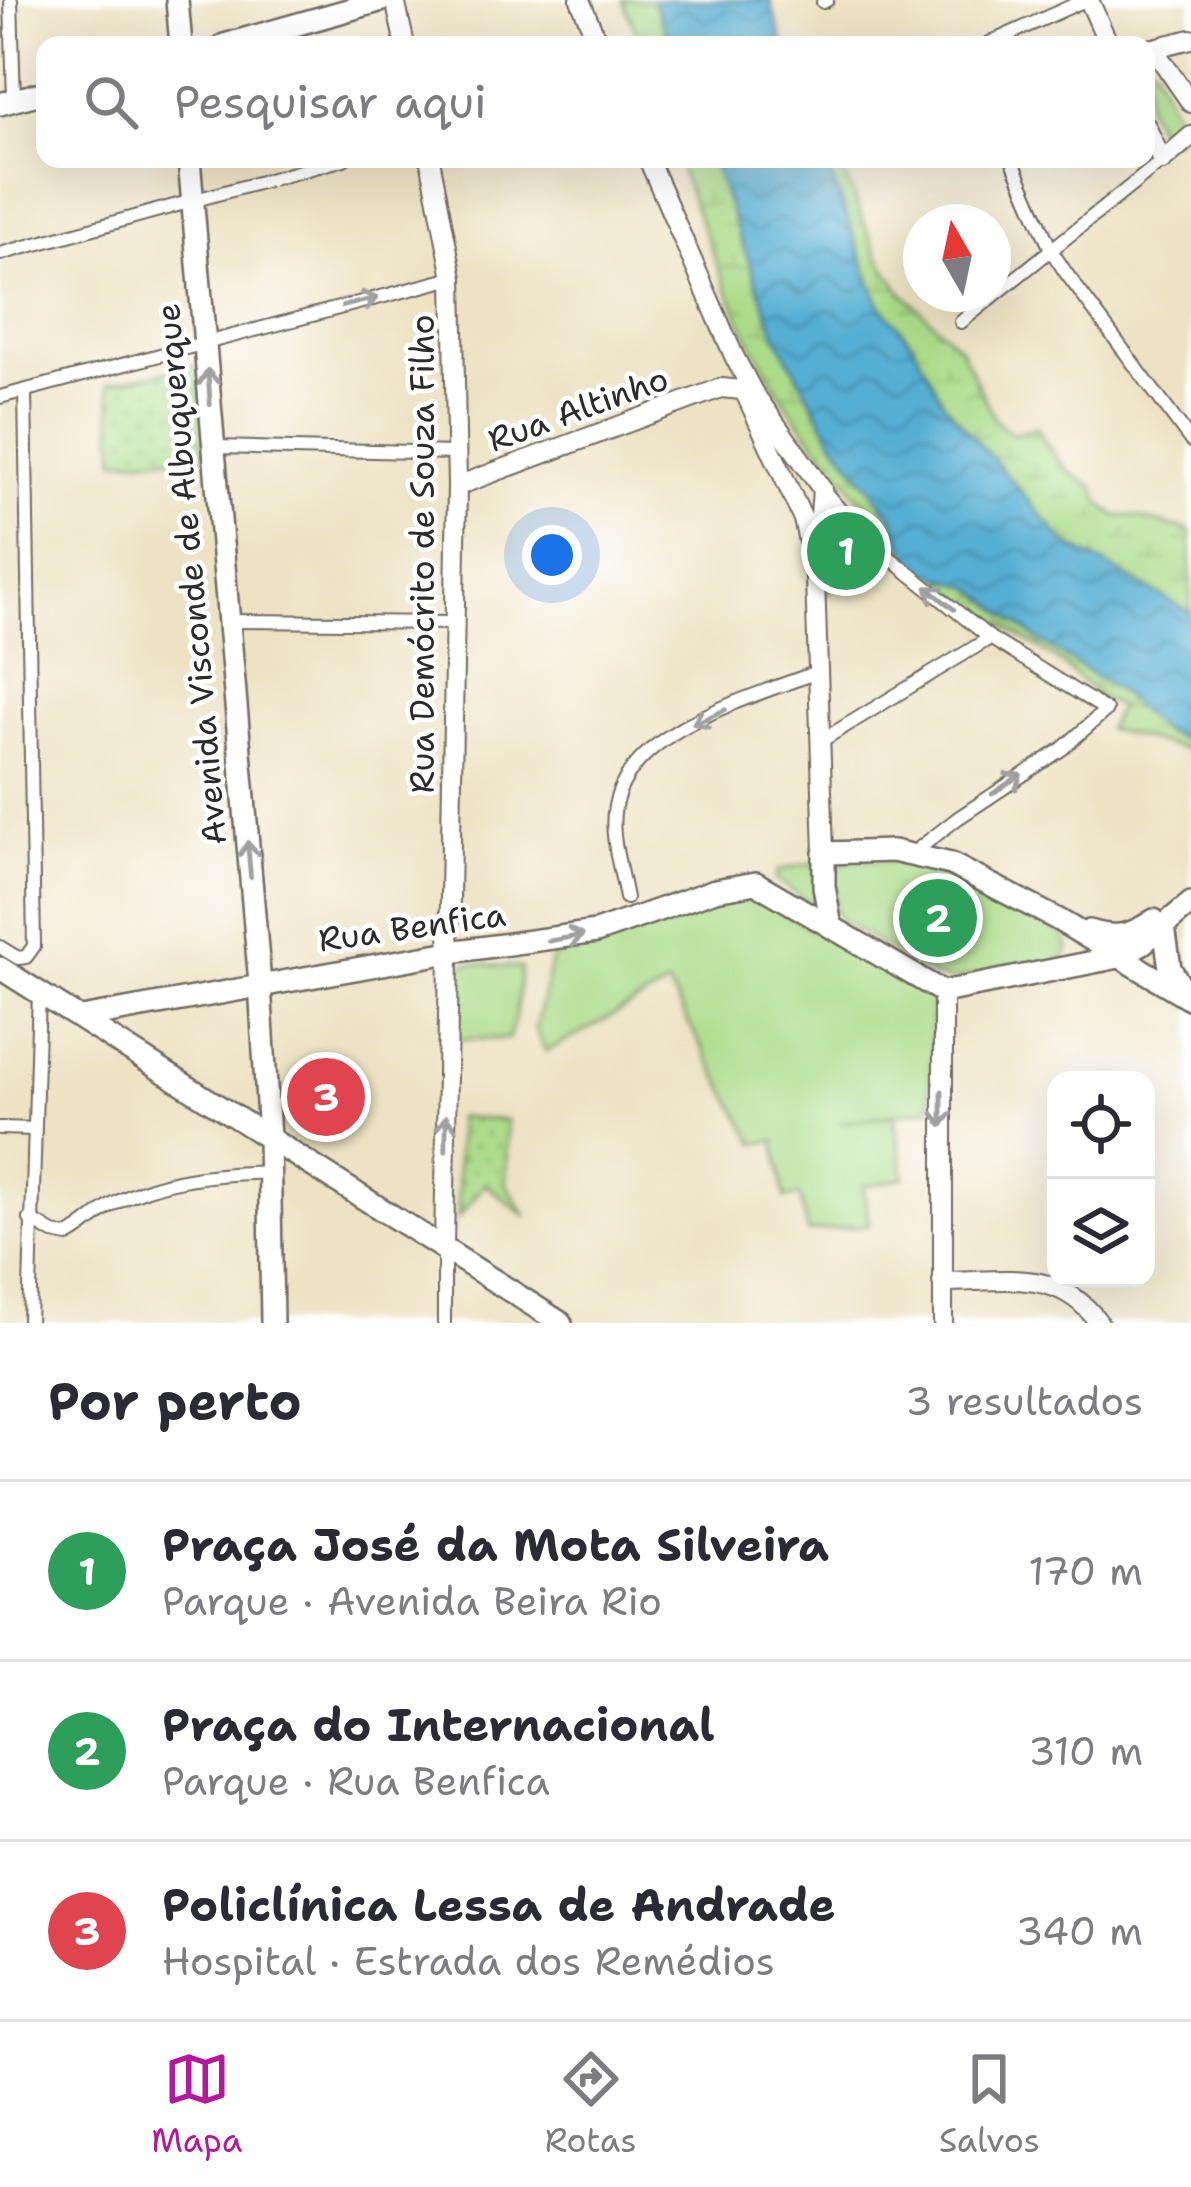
<!DOCTYPE html>
<html lang="pt">
<head>
<meta charset="utf-8">
<style>
  :root { --surface:#fff; --page:#f7f7f7; --text:#2b2b33; --muted:#7c7c81; --line:#e1e1e2; --accent:#b5179e }
  body { margin:0; font-family:"Shantell Sans",sans-serif; background:var(--page); color:var(--text) }
  .controls { position:absolute; right:36px; bottom:36px; display:grid; overflow:hidden; border-radius:24px; box-shadow:0 12px 48px #0002 }
  .controls button { width:108px; height:108px; display:grid; place-items:center; padding:0; border:0; border-bottom:3px solid var(--line); background:var(--surface); color:var(--text); font:60px sans-serif }
  .compass { position:absolute; left:903px; top:204px; width:108px; height:108px; border-radius:50%; background:var(--surface); box-shadow:0 12px 48px #0002; rotate:351deg }
  .you { position:absolute; left:552px; top:555px; width:42px; height:42px; margin:-30px; border:9px solid #fff; border-radius:50%; background:#1a73e8; box-shadow:0 0 0 18px #1a73e833 }
  .badge { display:grid; place-items:center; width:78px; height:78px; border-radius:50%; background:var(--accent); color:#fff; font-size:39px; font-weight:700 }
  .pin { position:absolute; translate:-50% -50%; border:6px solid #fff; box-shadow:0 3px 12px #0006 }
  .list { margin:0; padding:0; list-style:none }
  h2 { display:flex; justify-content:space-between; align-items:center; height:156px; margin:0; padding:0 48px; font-size:51px }
  h2 small { font-size:39px; font-weight:400; color:var(--muted) }
  .list li { display:grid; grid-template-columns:78px 1fr auto; gap:36px; align-items:center; box-sizing:border-box; height:180px; padding:0 48px; border-top:3px solid var(--line) }
  .list b { display:block; font-size:45px; white-space:nowrap }
  .list p { margin:0; font-size:39px; white-space:nowrap; color:var(--muted) }
  .list em { font-size:39px; font-style:normal; color:var(--muted) }
  .icon { flex:none; width:66px; height:66px; fill:none; stroke:currentColor; stroke-width:2; stroke-linecap:round; stroke-linejoin:round }
  .map { position:relative; flex:none; width:1191px; height:1323px; overflow:hidden }
  .search { position:absolute; background:var(--surface); box-shadow:0 12px 48px #0002; left:36px; right:36px; top:36px; height:132px; display:flex; align-items:center; gap:30px; box-sizing:border-box; padding:0 42px; border-radius:24px; color:var(--muted); font-size:45px }
  .sheet { height:696px; background:var(--surface) }
  nav { display:flex; justify-content:space-around; align-items:center; box-sizing:border-box; height:168px; border-top:3px solid var(--line); background:var(--surface); font-size:33px; color:var(--muted) }
  nav a { display:grid; justify-items:center; gap:6px }
  nav .on { color:var(--accent) }
  .map>svg:first-child { display:block }
</style>
</head>
<body>
<div class="map">
<svg width="1191" height="1323" viewBox="0 0 1191 1323">
  <defs>
    <pattern id="grass-dots" width="8" height="8" patternUnits="userSpaceOnUse" patternTransform="scale(3)"><rect width="8" height="8" fill="#acdb89"/><path d="M2 2h.1M6 6h.1" fill="none" stroke="#94bc76" stroke-width="1.8" stroke-linecap="round"/></pattern>
    <pattern id="wetland-marsh" width="20" height="14" patternUnits="userSpaceOnUse" patternTransform="scale(3)"><rect width="20" height="14" fill="#acdb89"/><path d="M1 5h8M5 5V1M11 12h8M15 12V8" fill="none" stroke="#94bc76"/></pattern>
    <pattern id="water-waves" width="16" height="10" patternUnits="userSpaceOnUse" patternTransform="scale(3)"><rect width="16" height="10" fill="#55aed3"/><path d="M0 5q4-4 8 0t8 0" fill="none" stroke="#478eab"/></pattern>
  </defs>
  <rect width="100%" height="100%" fill="#fff"/>
  <filter id="ink" filterUnits="userSpaceOnUse"><feTurbulence type="fractalNoise" baseFrequency=".00833" numOctaves="2"/><feDisplacementMap in="SourceGraphic" scale="24" xChannelSelector="R" yChannelSelector="G"/><feConvolveMatrix kernelMatrix="1 2 1 2 8 2 1 2 1" color-interpolation-filters="sRGB"/></filter>
  <filter id="wash" filterUnits="userSpaceOnUse"><feTurbulence type="fractalNoise" baseFrequency=".004" numOctaves="4" result="noise"/><feDisplacementMap in="SourceGraphic" scale="48" xChannelSelector="R" yChannelSelector="G"/><feGaussianBlur stdDeviation="2.7" result="paint"/><feColorMatrix in="noise" values="0 0 0 0 0 0 0 0 0 0 0 0 0 0 0 0 0 1.4 0 .05"/><feComposite in="paint" operator="in"/></filter>
  <g filter="url(#wash)">
    <rect width="100%" height="100%" fill="#ede2c3"/>
    <g fill="url(#grass-dots)" stroke="#6c835a" stroke-width="3">
      <path d="M198 365 204 456 116 460 109 383Z"/>
      <path d="M457 1117 507 1120 506 1184 527 1217 485 1184 458 1218Z"/>
    </g>
    <g fill="url(#wetland-marsh)" stroke="#6c835a" stroke-width="3">
      <path d="M623 0H653L671 45H642Z"/>
      <path d="M676 159H711L776 335 832 438 892 516 899 532 892 538C852 486 807 438 773 382 732 312 706 234 676 159Z"/>
      <path d="M825 159H838L878 256 902 292 960 348 995 420 1012 434 1036 427C1052 453 1064 474 1093 486L1101 504 1116 516H1132L1191 531V613L1065 542 944 403 912 342 879 303Z"/>
      <path d="M948 577 973 588 1038 640 1117 690 1161 731 1191 742V751L1107 729 1119 707 1102 699 1057 660 942 585Z"/>
    </g>
    <g fill="#acdb89" stroke="#6c835a" stroke-width="3">
      <path d="M1146 61 1153 65 1181 129 1172 140 1161 137 1146 106Z"/>
      <path d="M828 506 877 557 822 597Z"/>
      <path d="M850 861H925L1060 932C1069 940 1070 950 1063 960L949 980 934 977 841 920 836 912 833 874 840 865Z"/>
      <path d="M815 863 818 908 775 879 779 870Z"/>
      <path d="M753 896 933 998 930 1108 839 1123 894 1115 905 1178 863 1186 869 1225 807 1232 800 1196 785 1198 775 1140 756 1144 668 986 546 1052 535 1029 552 957 709 906Z"/>
      <path d="M468 963 521 968 515 1018 508 1039H455V970Z"/>
    </g>
    <g fill="url(#water-waves)" stroke="#406c7f" stroke-width="3">
      <path d="M653 0H770L784 45H671Z"/>
      <path d="M711 159H825L879 303 912 342 944 403 1065 542 1191 613V742L1161 731 1117 690 1038 640 973 588 928 573 914 563 902 546 892 516 832 438 776 335Z"/>
    </g>
  </g>
  <g filter="url(#ink)">
    <g fill="none" stroke-linecap="round" stroke-linejoin="round">
      <defs>
        <g id="street">
          <path d="M11 0 14 100"/>
          <path d="M823 2 827 0"/>
          <path d="M985 45 1085 0"/>
          <path d="M1012 159 1051 250 1066 273 1191 441"/>
          <path d="M0 254 344 159"/>
          <path d="M961 322 1162 161"/>
          <path d="M0 397 453 278"/>
          <path d="M214 447 455 453"/>
          <path d="M823 490 864 537 990 638 1106 710 1062 749 958 818 913 853"/>
          <path d="M227 621 452 623"/>
          <path d="M819 742 990 638"/>
          <path d="M626 898C621 869 609 835 615 806 630 729 753 697 817 672"/>
          <path d="M0 947 18 958 26 957 34 946 25 391"/>
          <path d="M0 1128 34 1129"/>
          <path d="M30 1219 53 1233 68 1236C85 1227 98 1213 114 1204 162 1177 217 1174 270 1172"/>
          <path d="M444 1250V1323"/>
          <path d="M29 1323 39 992"/>
        </g>
        <g id="secondary">
          <path d="M395 0 405 45"/>
          <path d="M580 0 599 45"/>
          <path d="M1089 0 1109 45"/>
          <path d="M1153 48 1191 103"/>
          <path d="M1146 50 1191 39"/>
          <path d="M1146 126 1162 161 1191 136"/>
          <path d="M430 159 453 278 457 486 444 1250"/>
          <path d="M648 159 734 356 753 392 822 489 815 578 824 853"/>
          <path d="M457 486 721 388 742 390 746 395 803 519 810 550"/>
          <path d="M942 1282C1004 1282 1059 1266 1099 1323"/>
          <path d="M943 1323V992"/>
        </g>
        <g id="primary">
          <path d="M177 0 181 45"/>
          <path d="M224 45 383 0"/>
          <path d="M0 104 45 92"/>
          <path d="M189 159 260 984 269 1137 272 1323"/>
          <path d="M831 927 824 886V853L893 851 951 864 1057 919 1191 999"/>
          <path d="M1164 927 1170 968 1185 994"/>
          <path d="M1089 931C1115 939 1131 936 1154 920"/>
          <path d="M0 968 561 1323"/>
          <path d="M81 1018 450 952 596 932 715 890 756 883 943 992 1119 957 1143 943 1191 903"/>
        </g>
      </defs>
      <use href="#street" stroke="#6f6b60" stroke-width="16"/>
      <use href="#secondary" stroke="#6f6b60" stroke-width="22"/>
      <use href="#primary" stroke="#6f6b60" stroke-width="26"/>
      <use href="#street" stroke="#fff" stroke-width="12"/>
      <use href="#secondary" stroke="#fff" stroke-width="18"/>
      <use href="#primary" stroke="#fff" stroke-width="21"/>
    </g>
    <defs><path id="oneway-shaft" d="M-6 0H5M1.5-3L5.5 0L1.5 3" fill="none" stroke-width="1.6" stroke-linecap="round" stroke-linejoin="round" transform="scale(3)"/></defs>
    <g stroke="#a0a0a0">
      <use href="#oneway-shaft" transform="translate(360 302) rotate(-14)"/>
      <use href="#oneway-shaft" transform="translate(209 387) rotate(-94)"/>
      <use href="#oneway-shaft" transform="translate(940 598) rotate(-141)"/>
      <use href="#oneway-shaft" transform="translate(709 717) rotate(156)"/>
      <use href="#oneway-shaft" transform="translate(1007 784) rotate(-34)"/>
      <use href="#oneway-shaft" transform="translate(249 859) rotate(-95)"/>
      <use href="#oneway-shaft" transform="translate(566 938) rotate(-10)"/>
      <use href="#oneway-shaft" transform="translate(942 1109) rotate(90)"/>
      <use href="#oneway-shaft" transform="translate(446 1133) rotate(-89)"/>
    </g>
  </g>
  <g text-anchor="middle" dominant-baseline="central" stroke-width="9" stroke-linejoin="round" paint-order="stroke">
    <g font-size="33" fill="#2b2b2b" stroke="#fff">
      <text transform="translate(578 409) rotate(-20)">Rua Altinho</text>
      <text transform="translate(422 554) rotate(-90)">Rua Demócrito de Souza Filho</text>
      <text transform="translate(191 574) rotate(-95)">Avenida Visconde de Albuquerque</text>
      <text transform="translate(412 927) rotate(-8)">Rua Benfica</text>
    </g>
  </g>
</svg>
<div class="controls">
<button><svg class="icon" aria-label="locate" viewBox="0 0 24 24"><circle cx="12" cy="12" r="6"/><path d="M12 2v4M12 18v4M2 12h4M18 12h4"/></svg></button>
<button><svg class="icon" aria-label="layers" viewBox="0 0 24 24"><path d="M12 4l9 5-9 5-9-5zM3 14l9 5 9-5"/></svg></button>
</div>
<svg class="compass" viewBox="-18 -18 36 36"><path d="M0-13l5 13h-10z" fill="#e53935"/><path d="M0 13l5-13h-10z" fill="#7c7c81"/></svg>
<div class="you"></div>
<div class="pin badge" style="left:846px;top:551px;background:#2e9e5b">1</div>
<div class="pin badge" style="left:938px;top:918px;background:#2e9e5b">2</div>
<div class="pin badge" style="left:326px;top:1097px;background:#e0444e">3</div>
<div class="search"><svg class="icon" aria-label="search" viewBox="0 0 24 24"><circle cx="10" cy="10" r="6"/><path d="M15 15l6 6"/></svg>Pesquisar aqui</div>
</div>
<section class="sheet">
<h2>Por perto<small>3 resultados</small></h2>
<ul class="list">
<li><span class="badge" style="background:#2e9e5b">1</span><div><b>Praça José da Mota Silveira</b><p>Parque · Avenida Beira Rio</p></div><em>170 m</em></li>
<li><span class="badge" style="background:#2e9e5b">2</span><div><b>Praça do Internacional</b><p>Parque · Rua Benfica</p></div><em>310 m</em></li>
<li><span class="badge" style="background:#e0444e">3</span><div><b>Policlínica Lessa de Andrade</b><p>Hospital · Estrada dos Remédios</p></div><em>340 m</em></li>
</ul>
</section>
<nav>
<a class="on"><svg class="icon" aria-label="map" viewBox="0 0 24 24"><path d="M3 6l6-2 6 2 6-2v14l-6 2-6-2-6 2zM9 4v14M15 6v14"/></svg>Mapa</a>
<a><svg class="icon" aria-label="directions" viewBox="0 0 24 24"><path d="M12 3l9 9-9 9-9-9zM9 14v-3h6M13 9l2 2-2 2"/></svg>Rotas</a>
<a><svg class="icon" aria-label="saved" viewBox="0 0 24 24"><path d="M7 4h10v16l-5-4-5 4z"/></svg>Salvos</a>
</nav>
</body>
</html>
